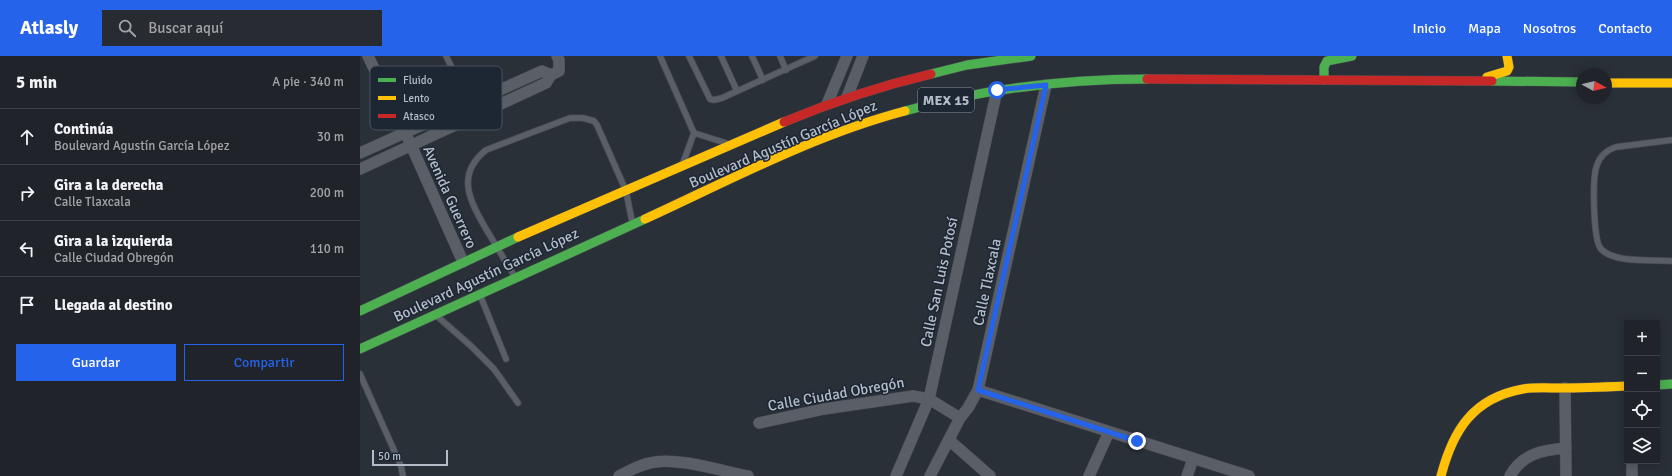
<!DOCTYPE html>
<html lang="es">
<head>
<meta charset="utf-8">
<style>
  :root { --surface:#20242a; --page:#282c32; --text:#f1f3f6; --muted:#a2a4a8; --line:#3d4147; --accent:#2563eb }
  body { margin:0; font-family:Signika,sans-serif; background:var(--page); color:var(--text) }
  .controls { position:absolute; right:12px; bottom:12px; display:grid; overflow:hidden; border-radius:0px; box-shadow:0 2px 10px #0003 }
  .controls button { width:36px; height:36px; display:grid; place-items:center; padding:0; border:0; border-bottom:1px solid var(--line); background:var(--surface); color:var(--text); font:20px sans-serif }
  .compass { position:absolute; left:1216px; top:12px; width:36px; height:36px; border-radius:50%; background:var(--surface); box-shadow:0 2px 10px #0003; rotate:98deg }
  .scale { position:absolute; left:12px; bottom:10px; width:76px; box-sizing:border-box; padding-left:4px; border:2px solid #b4bcc9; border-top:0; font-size:11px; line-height:14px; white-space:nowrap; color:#b4bcc9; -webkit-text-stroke:3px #1d2633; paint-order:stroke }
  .stop { position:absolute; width:12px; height:12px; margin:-9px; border:3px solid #2563eb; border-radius:50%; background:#fff }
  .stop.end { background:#2563eb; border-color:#fff; box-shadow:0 1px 4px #0008 }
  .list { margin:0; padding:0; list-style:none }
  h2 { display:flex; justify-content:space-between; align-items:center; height:52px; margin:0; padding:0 16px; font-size:17px }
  h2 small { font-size:13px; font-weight:400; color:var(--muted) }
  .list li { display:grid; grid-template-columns:26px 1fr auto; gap:12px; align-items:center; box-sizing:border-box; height:56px; padding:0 16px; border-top:1px solid var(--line) }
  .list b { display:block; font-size:15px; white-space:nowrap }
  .list p { margin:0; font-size:13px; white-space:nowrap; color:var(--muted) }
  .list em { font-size:13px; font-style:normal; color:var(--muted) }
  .actions { display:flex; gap:8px; padding:12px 16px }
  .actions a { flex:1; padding:9px 0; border:1px solid var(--accent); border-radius:0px; text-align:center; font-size:14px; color:var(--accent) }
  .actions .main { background:var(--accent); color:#fff }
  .icon { flex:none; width:22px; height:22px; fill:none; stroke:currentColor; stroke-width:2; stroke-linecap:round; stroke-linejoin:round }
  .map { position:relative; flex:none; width:1312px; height:420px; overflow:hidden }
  header { display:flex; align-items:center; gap:24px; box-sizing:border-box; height:56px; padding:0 20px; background:var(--accent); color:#fff }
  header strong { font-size:19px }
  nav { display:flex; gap:22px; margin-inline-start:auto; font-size:14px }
  .search { width:280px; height:36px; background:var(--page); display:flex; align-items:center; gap:10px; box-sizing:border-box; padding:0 14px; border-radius:0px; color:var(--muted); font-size:15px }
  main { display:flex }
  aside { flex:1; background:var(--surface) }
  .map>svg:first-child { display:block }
</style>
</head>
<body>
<header>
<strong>Atlasly</strong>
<div class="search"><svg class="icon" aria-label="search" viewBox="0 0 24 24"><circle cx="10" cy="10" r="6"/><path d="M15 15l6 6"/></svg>Buscar aquí</div>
<nav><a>Inicio</a><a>Mapa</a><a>Nosotros</a><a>Contacto</a></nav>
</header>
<main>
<aside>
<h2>5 min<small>A pie · 340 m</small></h2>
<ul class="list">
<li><svg class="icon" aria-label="ahead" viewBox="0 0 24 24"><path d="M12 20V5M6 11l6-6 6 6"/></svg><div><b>Continúa</b><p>Boulevard Agustín García López</p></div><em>30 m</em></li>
<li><svg class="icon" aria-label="right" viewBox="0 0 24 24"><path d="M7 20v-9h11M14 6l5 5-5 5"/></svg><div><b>Gira a la derecha</b><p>Calle Tlaxcala</p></div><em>200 m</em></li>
<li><svg class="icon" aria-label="left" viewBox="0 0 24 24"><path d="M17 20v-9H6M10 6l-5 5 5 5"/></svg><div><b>Gira a la izquierda</b><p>Calle Ciudad Obregón</p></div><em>110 m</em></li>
<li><svg class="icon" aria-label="arrive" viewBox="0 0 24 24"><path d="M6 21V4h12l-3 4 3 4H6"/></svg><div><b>Llegada al destino</b></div></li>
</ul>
<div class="actions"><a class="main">Guardar</a><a>Compartir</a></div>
</aside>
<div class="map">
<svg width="1312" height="420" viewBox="0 0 1312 420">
  <rect width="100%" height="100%" fill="#2a3038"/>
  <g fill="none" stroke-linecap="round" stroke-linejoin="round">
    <defs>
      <g id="lane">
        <path d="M86 0 116 59"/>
        <path d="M300 0 334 77 323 107"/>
        <path d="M329 0 350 43 354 44 362 42 455 0"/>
        <path d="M361 0 377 35"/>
        <path d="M392 0 403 24"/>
        <path d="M420 0 426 14"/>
        <path d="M334 77 366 87"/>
        <path d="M1312 84 1256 91C1247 94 1240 100 1237 109 1232 121 1233 184 1241 193 1255 208 1293 203 1312 205"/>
        <path d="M155 221C145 205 136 189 126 173 110 145 95 119 126 94L210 62H223L234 65 237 69 266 135 272 165"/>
        <path d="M120 239 146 303"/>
        <path d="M78 261 111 290 134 313 158 347"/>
        <path d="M0 318 41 410 43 420"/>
      </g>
      <g id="street">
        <path d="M8 0 51 89 103 206"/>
        <path d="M191 19 199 15V4L197 0"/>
        <path d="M487 41 503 0"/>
        <path d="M467 48 487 0"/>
        <path d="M0 97 182 15 191 19"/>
        <path d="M0 113 186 27 191 19"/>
        <path d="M1205 332 1206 420"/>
        <path d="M618 334 889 420"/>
        <path d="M399 367 464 353 553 340 569 343 600 362"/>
        <path d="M589 384 630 420"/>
        <path d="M1272 405V420"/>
        <path d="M259 420C269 415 279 409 290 407 315 400 361 415 388 420"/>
        <path d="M536 420 569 343 637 34"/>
        <path d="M570 420 600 362 608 352 618 334 686 29"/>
        <path d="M729 420 749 376"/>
        <path d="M827 420 833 403"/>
        <path d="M1150 420C1162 398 1182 394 1206 392"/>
      </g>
      <g id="fast">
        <path d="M571 18 607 9 671 0"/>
        <path d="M964 24V11L967 5 992 0"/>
        <path d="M1132 25 1222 26"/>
        <path d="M545 55C623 33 706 23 787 23"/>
        <path d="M0 255 158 181"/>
        <path d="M0 293 285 163"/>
        <path d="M1297 329 1312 328"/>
      </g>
      <g id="slow">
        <path d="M1127 21 1147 15 1149 11 1147 0"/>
        <path d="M1246 27H1312"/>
        <path d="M285 163C370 124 454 79 545 55"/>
        <path d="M158 181 424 66"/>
        <path d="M1081 420C1093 374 1113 342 1163 333 1175 331 1188 332 1200 332 1222 332 1245 331 1267 330"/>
      </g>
      <g id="jam">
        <path d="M787 23 1132 25"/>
        <path d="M424 66C472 46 520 30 571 18"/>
      </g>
    </defs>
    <use href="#lane" stroke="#484c53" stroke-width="7"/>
    <use href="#street" stroke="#484c53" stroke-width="12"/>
    <use href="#fast" stroke="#484c53" stroke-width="10"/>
    <use href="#slow" stroke="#484c53" stroke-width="10"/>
    <use href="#jam" stroke="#484c53" stroke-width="10"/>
    <use href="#lane" stroke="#5a5e66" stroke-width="5.5"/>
    <use href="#street" stroke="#5a5e66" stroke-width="11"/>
    <use href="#fast" stroke="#4caf50" stroke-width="9"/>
    <use href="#slow" stroke="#ffc107" stroke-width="9"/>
    <use href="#jam" stroke="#c62828" stroke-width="9"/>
  </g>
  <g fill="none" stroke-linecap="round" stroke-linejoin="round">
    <path stroke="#2563eb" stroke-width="5" d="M637 34 686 29 618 334 777 385"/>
  </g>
  <g text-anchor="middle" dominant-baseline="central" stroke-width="3" stroke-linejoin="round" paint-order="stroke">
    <rect fill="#1d2633" stroke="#878f9c" stroke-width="1" x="558" y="32" width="56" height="24" rx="3"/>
    <g font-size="14" font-weight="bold" fill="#b4bcc9">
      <text x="586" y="44">MEX 15</text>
    </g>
    <g font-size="15" fill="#b4bcc9" stroke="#1d2633">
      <text transform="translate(423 88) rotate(-23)">Boulevard Agustín García López</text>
      <text transform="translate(90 141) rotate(66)">Avenida Guerrero</text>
      <text transform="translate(126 219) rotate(-25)">Boulevard Agustín García López</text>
      <text transform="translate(579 226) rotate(-78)">Calle San Luis Potosí</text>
      <text transform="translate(627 226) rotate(-78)">Calle Tlaxcala</text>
      <text transform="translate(476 338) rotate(-10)">Calle Ciudad Obregón</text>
    </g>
  </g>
  <rect x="10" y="10" width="132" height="64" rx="6" fill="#1d2633" stroke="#4a5360" stroke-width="1"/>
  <rect x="18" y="22" width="18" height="4" fill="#4caf50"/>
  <rect x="18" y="40" width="18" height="4" fill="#ffc107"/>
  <rect x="18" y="58" width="18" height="4" fill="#c62828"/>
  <g font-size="11" fill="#b4bcc9">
    <text x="43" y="28">Fluido</text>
    <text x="43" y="46">Lento</text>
    <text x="43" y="64">Atasco</text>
  </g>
</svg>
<div class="controls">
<button>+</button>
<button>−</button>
<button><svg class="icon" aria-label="locate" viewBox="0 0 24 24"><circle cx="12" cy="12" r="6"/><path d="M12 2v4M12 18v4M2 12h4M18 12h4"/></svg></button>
<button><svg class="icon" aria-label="layers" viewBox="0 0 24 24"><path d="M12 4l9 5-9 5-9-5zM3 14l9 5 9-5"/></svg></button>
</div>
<svg class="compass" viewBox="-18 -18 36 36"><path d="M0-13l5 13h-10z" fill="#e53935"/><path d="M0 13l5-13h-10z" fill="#a2a4a8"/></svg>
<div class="scale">50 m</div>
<div class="stop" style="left:637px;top:34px"></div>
<div class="stop end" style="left:777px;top:385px"></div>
</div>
</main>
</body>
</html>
